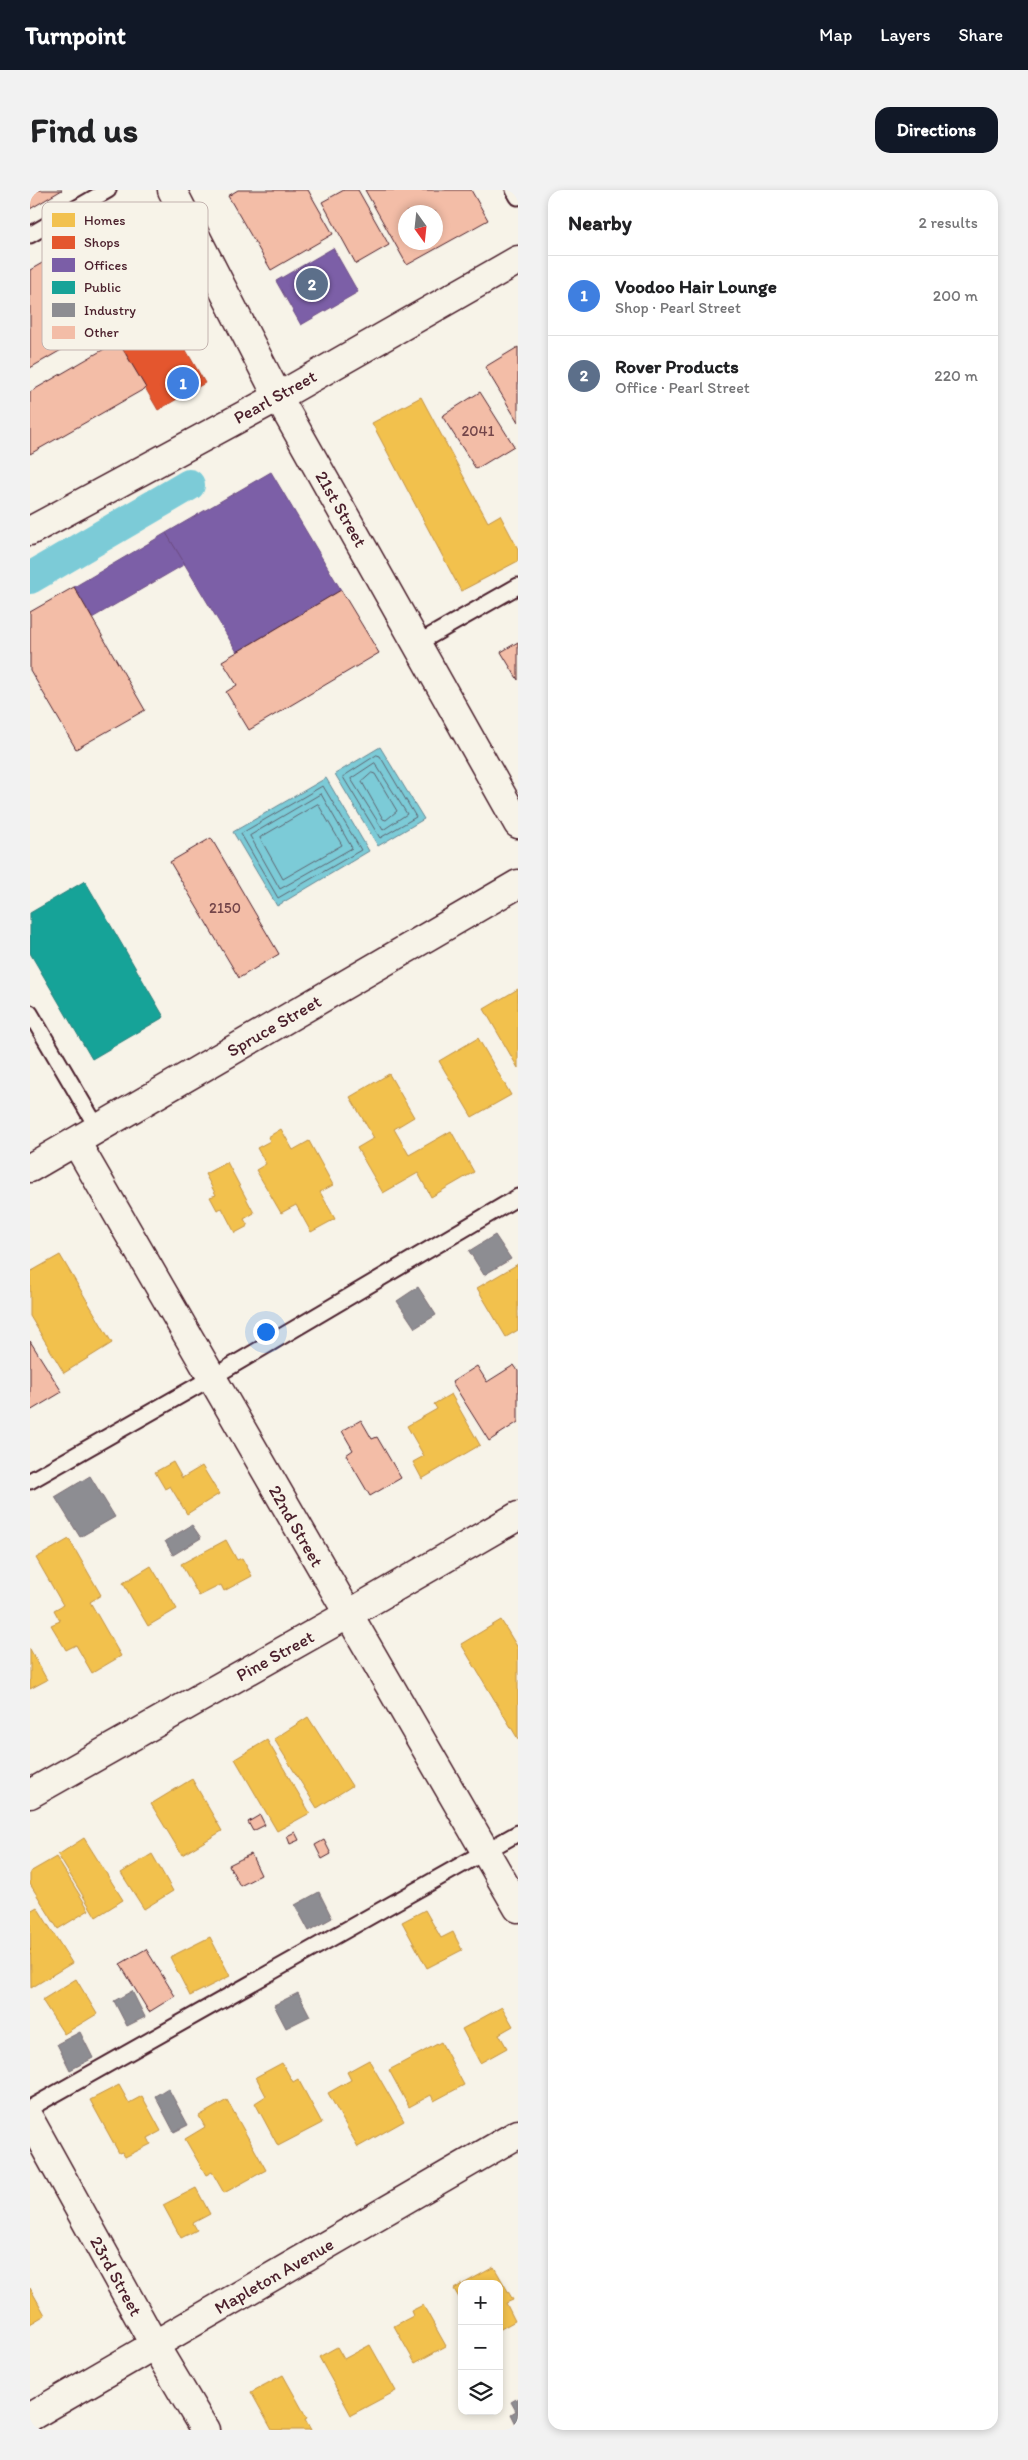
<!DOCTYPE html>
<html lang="en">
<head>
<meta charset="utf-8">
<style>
  :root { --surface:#fff; --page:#f2f2f2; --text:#202124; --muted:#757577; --line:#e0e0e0; --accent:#111827 }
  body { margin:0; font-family:Itim,sans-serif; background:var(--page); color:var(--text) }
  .controls { position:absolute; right:15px; bottom:15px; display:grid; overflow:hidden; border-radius:10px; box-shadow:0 2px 8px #0003 }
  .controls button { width:45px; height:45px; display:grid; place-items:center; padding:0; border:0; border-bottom:1px solid var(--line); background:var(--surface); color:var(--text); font:25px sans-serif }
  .compass { position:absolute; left:368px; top:15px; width:45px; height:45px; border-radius:50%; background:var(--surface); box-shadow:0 2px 8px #0003; rotate:165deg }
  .you { position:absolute; left:235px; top:1141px; width:18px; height:18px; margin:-12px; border:4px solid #fff; border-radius:50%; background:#1a73e8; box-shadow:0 0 0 8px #1a73e833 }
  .badge { display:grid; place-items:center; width:32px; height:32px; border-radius:50%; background:var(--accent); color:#fff; font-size:16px; font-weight:700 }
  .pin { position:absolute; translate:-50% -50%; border:2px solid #fff; box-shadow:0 1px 5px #0006 }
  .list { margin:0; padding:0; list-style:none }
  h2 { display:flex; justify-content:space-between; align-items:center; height:65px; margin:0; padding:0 20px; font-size:21px }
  h2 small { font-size:16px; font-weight:400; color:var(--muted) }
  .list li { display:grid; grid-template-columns:32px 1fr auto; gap:15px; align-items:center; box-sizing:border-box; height:80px; padding:0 20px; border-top:1px solid var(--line) }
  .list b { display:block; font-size:19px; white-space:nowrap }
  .list p { margin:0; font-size:16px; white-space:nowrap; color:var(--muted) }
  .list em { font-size:16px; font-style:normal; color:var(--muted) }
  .icon { flex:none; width:28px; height:28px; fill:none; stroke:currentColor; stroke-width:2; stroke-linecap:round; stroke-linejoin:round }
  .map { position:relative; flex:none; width:488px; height:2240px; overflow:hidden; border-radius:15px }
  header { display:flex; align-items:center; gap:30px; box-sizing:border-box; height:70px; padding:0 25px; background:var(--accent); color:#fff }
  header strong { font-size:24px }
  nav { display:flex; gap:28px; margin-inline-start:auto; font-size:18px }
  .intro { display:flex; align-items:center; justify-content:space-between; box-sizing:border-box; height:120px; padding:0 30px }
  h1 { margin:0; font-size:35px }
  .button { padding:12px 22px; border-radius:15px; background:var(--accent); color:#fff; font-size:18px; font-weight:700 }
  main { display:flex; gap:30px; padding:0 30px }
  aside { flex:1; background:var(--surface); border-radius:15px; box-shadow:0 2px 8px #0003 }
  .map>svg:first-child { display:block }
</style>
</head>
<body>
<header>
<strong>Turnpoint</strong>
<nav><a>Map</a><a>Layers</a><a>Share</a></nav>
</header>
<div class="intro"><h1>Find us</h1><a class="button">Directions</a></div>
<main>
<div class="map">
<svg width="488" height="2240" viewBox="0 0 488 2240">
  <rect width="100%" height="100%" fill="#f7f3e8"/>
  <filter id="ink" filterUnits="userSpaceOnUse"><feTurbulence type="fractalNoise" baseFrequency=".02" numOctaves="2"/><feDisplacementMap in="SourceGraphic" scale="10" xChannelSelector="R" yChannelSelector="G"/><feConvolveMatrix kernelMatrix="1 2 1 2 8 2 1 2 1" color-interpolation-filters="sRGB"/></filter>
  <g filter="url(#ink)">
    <g fill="#7bcbd7" stroke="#678692">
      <path d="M350 557 394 629 348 656 305 584Z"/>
      <path d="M296 588 339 661 247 716 203 642Z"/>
    </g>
    <g fill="#f2c14e" stroke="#c09044">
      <path d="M391 207 458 332 470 325 488 359V371L431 401 342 233Z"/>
      <path d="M488 799V878L454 819Z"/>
      <path d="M448 848 481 905 442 927 409 871Z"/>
      <path d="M359 884 384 927 364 939 379 965 421 941 444 982 401 1007 388 983 353 1003 327 958 344 948 320 907Z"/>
      <path d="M251 939 263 960 279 951 303 995 290 1002 305 1029 281 1042 266 1015 251 1023 226 980 236 974 227 958 240 951 238 947Z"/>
      <path d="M197 972 224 1023 214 1029 218 1036 205 1043 192 1018 187 1020 180 1007 186 1005 175 984Z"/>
      <path d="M30 1065 82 1153 34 1183 0 1126V1082Z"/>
      <path d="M488 1074V1140L476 1147 447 1098Z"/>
      <path d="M421 1204 450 1255 392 1289 383 1272 394 1266 377 1236 407 1219 404 1214Z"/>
      <path d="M143 1272 152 1288 172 1276 189 1304 157 1324 140 1296 135 1299 125 1282Z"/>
      <path d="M39 1349 71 1405 60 1412 91 1466 62 1483 46 1455 36 1460 21 1435 30 1431 24 1420 33 1415 6 1368Z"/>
      <path d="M196 1350 207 1370 212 1368 222 1386 194 1401 191 1395 169 1406 151 1374Z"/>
      <path d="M121 1376 147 1419 118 1436 93 1393Z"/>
      <path d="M471 1430 488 1458V1549L431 1454Z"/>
      <path d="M0 1459 17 1490 0 1499Z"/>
      <path d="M278 1527 322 1596 287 1618 244 1549Z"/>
      <path d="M237 1550 280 1623 247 1641 205 1569Z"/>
      <path d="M162 1589 192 1641 152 1665 121 1614Z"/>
      <path d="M54 1648 93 1710 66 1727 28 1665Z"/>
      <path d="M122 1664 143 1701 114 1719 91 1683Z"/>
      <path d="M26 1667 59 1720 28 1739 0 1694V1682Z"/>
      <path d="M7 1717 42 1773 1 1798 0 1721Z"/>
      <path d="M395 1720 411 1748 423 1742 432 1760 397 1778 372 1732Z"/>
      <path d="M180 1747 200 1786 160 1806 140 1767Z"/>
      <path d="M46 1789 67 1824 34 1844 12 1810Z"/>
      <path d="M472 1817 483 1836 469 1844 477 1858 450 1873 432 1839Z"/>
      <path d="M411 1852 434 1895 404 1911 401 1905 379 1917 359 1880Z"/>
      <path d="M339 1870 374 1931 328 1957 298 1903 321 1890 317 1882Z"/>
      <path d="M252 1873 263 1892 268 1889 292 1933 248 1956 225 1913 236 1906 226 1887Z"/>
      <path d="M89 1895 99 1913 112 1906 131 1941 118 1948 121 1954 95 1967 92 1962 89 1963 60 1910Z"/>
      <path d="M197 1910 236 1980 194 2003 182 1982 176 1985 155 1949 175 1937 169 1926Z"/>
      <path d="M166 1998 180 2024 163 2033 167 2040 151 2048 133 2015Z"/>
      <path d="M464 2077 483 2110 476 2113 485 2131 469 2140V2094H433Z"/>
      <path d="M432 2094V2113L424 2099Z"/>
      <path d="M0 2098 15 2125 0 2134Z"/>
      <path d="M393 2115 416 2156 385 2173 364 2136 383 2126 381 2121Z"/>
      <path d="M340 2155 366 2201 321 2225 289 2167 307 2157 314 2169Z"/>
      <path d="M253 2185 277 2228 275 2229 281 2240H242L221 2202Z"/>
    </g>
    <path fill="#e4572e" stroke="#b6462d" d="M77 24 175 193 128 220 30 51Z"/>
    <g fill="#7b5ea7" stroke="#6c4b82">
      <path d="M303 58 328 102 271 135 246 91Z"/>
      <path d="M241 282 311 400 207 462 136 343Z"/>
      <path d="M136 343 155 374 62 428 44 397Z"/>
    </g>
    <path fill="#17a398" stroke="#267b77" d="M55 691 134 827 62 869 0 763V723Z"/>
    <g fill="#8d8d92" stroke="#796c73">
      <path d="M465 1045 481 1069 454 1085 439 1061Z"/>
      <path d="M388 1097 406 1125 385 1138 367 1111Z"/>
      <path d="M60 1286 85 1327 50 1347 25 1307Z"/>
      <path d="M162 1335 171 1348 143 1365 135 1351Z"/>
      <path d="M289 1702 302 1728 279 1741 265 1715Z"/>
      <path d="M102 1801 115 1827 97 1836 84 1811Z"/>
      <path d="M268 1803 280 1826 256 1838 244 1815Z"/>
      <path d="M50 1842 63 1868 40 1880 27 1854Z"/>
      <path d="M138 1898 158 1935 144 1942 125 1906Z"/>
      <path d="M488 2208V2238L481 2224 486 2221 481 2212Z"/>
    </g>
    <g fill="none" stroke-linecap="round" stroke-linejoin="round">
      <g stroke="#5e6470" stroke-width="1">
        <path d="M347 565 350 566 386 627 350 648 313 587Z"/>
        <path d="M345 573 377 624 353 640 321 589Z"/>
        <path d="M342 583 345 584 367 621 356 630 353 629 332 592Z"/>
        <path d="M293 596 331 660 248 708 211 644Z"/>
        <path d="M291 604 322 658 250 699 220 646Z"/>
        <path d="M288 614 312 655 253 689 230 648Z"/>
      </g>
      <path stroke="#7bcbd7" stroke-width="32" d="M0 388 159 295"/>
    </g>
    <g fill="#f3bda7" stroke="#4a1f2b" fill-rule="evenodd">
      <path d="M0 0H32L0 19Z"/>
      <path d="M208 0H278L303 44 241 80 198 6Z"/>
      <path d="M314 0H328L359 55 326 74 292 12Z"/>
      <path d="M335 0H441L458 30 377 75ZM376 22H406V52H376Z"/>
      <path d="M35 60 78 133 0 178V80Z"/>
      <path d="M88 151 116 198 0 264V202Z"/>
      <path d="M488 157V232L455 177Z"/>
      <path d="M450 202 484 256 446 279 412 226Z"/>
      <path d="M44 397 115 520 46 559 0 480V422Z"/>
      <path d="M311 400 349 463 219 540 196 502 207 495 192 471Z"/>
      <path d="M488 452V490L471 462Z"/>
      <path d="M181 648 249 764 209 788 140 672Z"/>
      <path d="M0 1151 32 1202 0 1221Z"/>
      <path d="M484 1175 488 1181V1232L459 1251 422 1192 447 1176 457 1192Z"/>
      <path d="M331 1230 342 1249 347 1247 371 1288 340 1306 316 1265 323 1260 312 1241Z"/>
      <path d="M230 1625 235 1635 223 1641 218 1632Z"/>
      <path d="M265 1642 269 1650 260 1654 257 1646Z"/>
      <path d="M294 1650 301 1664 292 1669 285 1655Z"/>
      <path d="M221 1664 231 1685 210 1696 199 1675Z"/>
      <path d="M116 1759 145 1806 119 1822 90 1774Z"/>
    </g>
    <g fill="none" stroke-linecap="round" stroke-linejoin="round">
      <defs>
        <g id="service">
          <path d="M484 0 488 7"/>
          <path d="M0 45 78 0"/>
          <path d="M388 453 488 396"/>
          <path d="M0 823 68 939"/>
          <path d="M0 1291 181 1188 488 1007"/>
          <path d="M0 1918 488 1643"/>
        </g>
        <g id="minor">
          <path d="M142 0 248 207 488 634"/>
          <path d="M46 952 488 1718"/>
          <path d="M0 978 488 694"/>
          <path d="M0 1930 125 2156 175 2240"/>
          <path d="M0 2227 488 1944"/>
        </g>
        <g id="tertiary">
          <path d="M0 341 248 207 488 70"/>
          <path d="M0 1604 317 1425 488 1326"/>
        </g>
      </defs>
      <use href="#service" stroke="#4a1f2b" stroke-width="19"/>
      <use href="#minor" stroke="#4a1f2b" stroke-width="31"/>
      <use href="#tertiary" stroke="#4a1f2b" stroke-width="31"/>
      <use href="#service" stroke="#f7f3e8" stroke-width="15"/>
      <use href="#minor" stroke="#f7f3e8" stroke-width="28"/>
      <use href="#tertiary" stroke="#f7f3e8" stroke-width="28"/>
    </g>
  </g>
  <g text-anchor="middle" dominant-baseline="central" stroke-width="5" stroke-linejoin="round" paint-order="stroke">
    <g font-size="15" fill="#74464a">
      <text x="448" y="241">2041</text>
      <text x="195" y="718">2150</text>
    </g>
    <g font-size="18" fill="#4a1f2b" stroke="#f7f3e8">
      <text transform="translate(245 207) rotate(-29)">Pearl Street</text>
      <text transform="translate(311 319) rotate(60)">21st Street</text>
      <text transform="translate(244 836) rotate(-30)">Spruce Street</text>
      <text transform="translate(266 1336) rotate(60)">22nd Street</text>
      <text transform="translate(245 1466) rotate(-29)">Pine Street</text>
      <text transform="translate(86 2086) rotate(61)">23rd Street</text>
      <text transform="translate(244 2086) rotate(-30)">Mapleton Avenue</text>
    </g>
  </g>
  <rect x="12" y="12" width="166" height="148" rx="8" fill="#f7f3e8" stroke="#c3b3af" stroke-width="1"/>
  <rect x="22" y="23" width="23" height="14" fill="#f2c14e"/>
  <rect x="22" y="46" width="23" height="13" fill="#e4572e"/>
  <rect x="22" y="68" width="23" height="14" fill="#7b5ea7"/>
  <rect x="22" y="91" width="23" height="13" fill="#17a398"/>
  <rect x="22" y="113" width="23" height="14" fill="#8d8d92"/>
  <rect x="22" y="136" width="23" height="13" fill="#f3bda7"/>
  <g font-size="14" fill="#4a1f2b">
    <text x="54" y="35">Homes</text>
    <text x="54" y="57">Shops</text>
    <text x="54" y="80">Offices</text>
    <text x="54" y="102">Public</text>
    <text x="54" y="125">Industry</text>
    <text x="54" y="147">Other</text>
  </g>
</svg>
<div class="controls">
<button>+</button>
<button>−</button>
<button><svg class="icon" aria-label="layers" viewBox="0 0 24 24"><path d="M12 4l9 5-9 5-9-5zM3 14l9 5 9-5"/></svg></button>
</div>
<svg class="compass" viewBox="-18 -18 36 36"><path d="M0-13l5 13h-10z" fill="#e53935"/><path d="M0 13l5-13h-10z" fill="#757577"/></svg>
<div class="you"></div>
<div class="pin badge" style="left:153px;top:193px;background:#3f7fe0">1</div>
<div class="pin badge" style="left:282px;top:94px;background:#5c6f8a">2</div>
</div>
<aside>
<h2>Nearby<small>2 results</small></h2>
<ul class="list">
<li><span class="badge" style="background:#3f7fe0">1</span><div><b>Voodoo Hair Lounge</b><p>Shop · Pearl Street</p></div><em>200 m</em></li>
<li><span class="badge" style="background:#5c6f8a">2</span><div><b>Rover Products</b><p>Office · Pearl Street</p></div><em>220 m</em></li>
</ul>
</aside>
</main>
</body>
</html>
